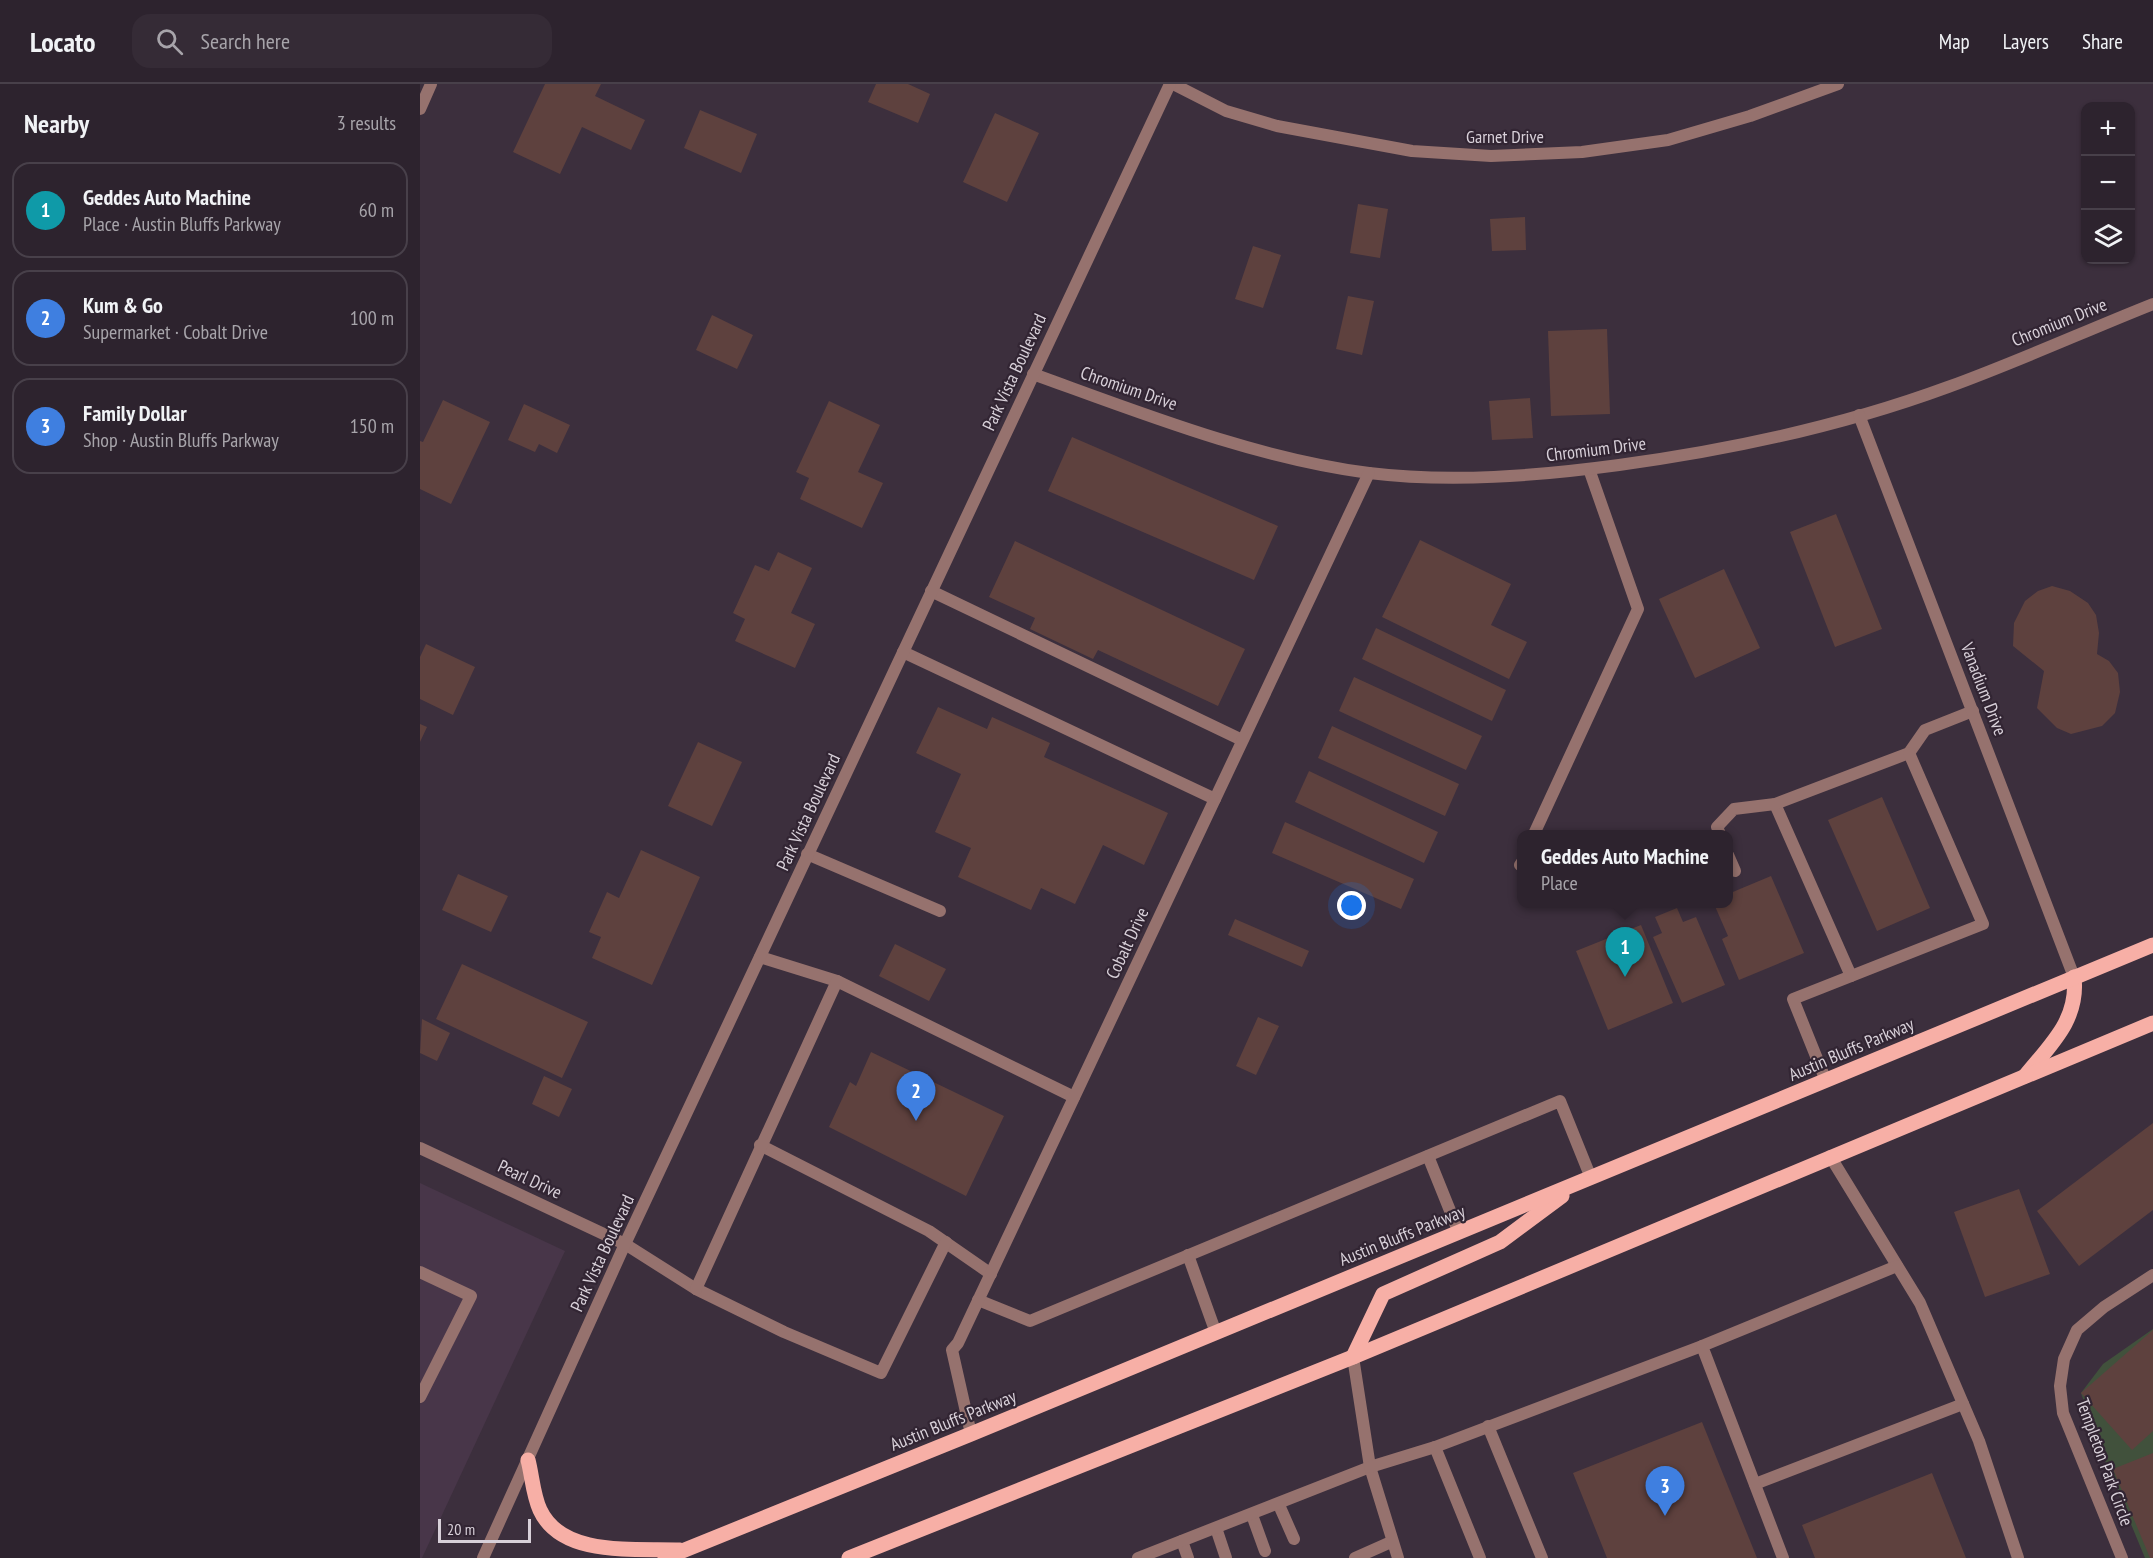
<!DOCTYPE html>
<html lang="en">
<head>
<meta charset="utf-8">
<style>
  :root { --surface:#2d232e; --page:#352b36; --text:#f1f3f6; --muted:#a7a4aa; --line:#48404a; --accent:#95b2f1 }
  body { margin:0; font-family:"PT Sans Narrow",sans-serif; background:var(--page); color:var(--text) }
  .controls { position:absolute; right:18px; top:18px; display:grid; overflow:hidden; border-radius:12px; box-shadow:0 2px 4px #0004 }
  .controls button { width:54px; height:54px; display:grid; place-items:center; padding:0; border:0; border-bottom:2px solid var(--line); background:var(--surface); color:var(--text); font:30px sans-serif }
  .scale { position:absolute; left:18px; bottom:15px; width:93px; box-sizing:border-box; padding-left:6px; border:3px solid #d8d0d9; border-top:0; font-size:16px; line-height:21px; white-space:nowrap; color:#d8d0d9; -webkit-text-stroke:4px #322533; paint-order:stroke }
  .you { position:absolute; left:932px; top:822px; width:21px; height:21px; margin:-15px; border:4px solid #fff; border-radius:50%; background:#1a73e8; box-shadow:0 0 0 9px #1a73e833 }
  .badge { display:grid; place-items:center; width:39px; height:39px; border-radius:50%; background:var(--accent); color:#fff; font-size:20px; font-weight:700 }
  .pin { position:absolute; translate:-50% -50px; filter:drop-shadow(0 2px 3px #0008) }
  .pin::after { content:''; position:absolute; top:32px; width:21px; height:18px; background:inherit; clip-path:polygon(0 0,100% 0,50% 100%) }
  .popup { position:absolute; left:1097px; top:746px; width:216px; height:78px; box-sizing:border-box; display:grid; place-content:center; border-radius:12px; background:var(--surface); filter:drop-shadow(0 2px 4px #0005); font-size:20px; white-space:nowrap; color:var(--muted) }
  .popup b { font-size:22px; color:var(--text) }
  .popup::after { content:''; position:absolute; left:50%; top:100%; margin-left:-12px; border:12px solid transparent; border-top-color:var(--surface) }
  .list { margin:0; padding:0; list-style:none }
  h2 { display:flex; justify-content:space-between; align-items:center; height:78px; margin:0; padding:0 24px; font-size:26px }
  h2 small { font-size:20px; font-weight:400; color:var(--muted) }
  .list li { display:grid; grid-template-columns:39px 1fr auto; gap:18px; align-items:center; box-sizing:border-box; height:96px; margin:0 12px 12px; padding:0 12px; border:2px solid var(--line); border-radius:18px }
  .list b { display:block; font-size:22px; white-space:nowrap }
  .list p { margin:0; font-size:20px; white-space:nowrap; color:var(--muted) }
  .list em { font-size:20px; font-style:normal; color:var(--muted) }
  .icon { flex:none; width:33px; height:33px; fill:none; stroke:currentColor; stroke-width:2; stroke-linecap:round; stroke-linejoin:round }
  .map { position:relative; flex:none; width:1733px; height:1474px; overflow:hidden }
  header { display:flex; align-items:center; gap:36px; box-sizing:border-box; height:84px; padding:0 30px; background:var(--surface); border-bottom:2px solid var(--line) }
  header strong { font-size:28px }
  nav { display:flex; gap:33px; margin-inline-start:auto; font-size:21px }
  .search { width:420px; height:54px; background:var(--page); display:flex; align-items:center; gap:15px; box-sizing:border-box; padding:0 21px; border-radius:18px; color:var(--muted); font-size:22px }
  main { display:flex }
  aside { flex:1; background:var(--surface) }
  .map>svg:first-child { display:block }
</style>
</head>
<body>
<header>
<strong>Locato</strong>
<div class="search"><svg class="icon" aria-label="search" viewBox="0 0 24 24"><circle cx="10" cy="10" r="6"/><path d="M15 15l6 6"/></svg>Search here</div>
<nav><a>Map</a><a>Layers</a><a>Share</a></nav>
</header>
<main>
<aside>
<h2>Nearby<small>3 results</small></h2>
<ul class="list">
<li><span class="badge" style="background:#0f9aa8">1</span><div><b>Geddes Auto Machine</b><p>Place · Austin Bluffs Parkway</p></div><em>60 m</em></li>
<li><span class="badge" style="background:#3f7fe0">2</span><div><b>Kum &amp; Go</b><p>Supermarket · Cobalt Drive</p></div><em>100 m</em></li>
<li><span class="badge" style="background:#3f7fe0">3</span><div><b>Family Dollar</b><p>Shop · Austin Bluffs Parkway</p></div><em>150 m</em></li>
</ul>
</aside>
<div class="map">
<svg width="1733" height="1474" viewBox="0 0 1733 1474">
  <rect width="100%" height="100%" fill="#3c2f3d"/>
  <path fill="#483649" d="M0 1099 145 1167 2 1474H0Z"/>
  <path fill="#41513c" d="M1733 1245V1474H1725L1687 1382 1661 1309 1683 1280Z"/>
  <g fill="#5e413e">
    <path d="M125 0H181L175 12 225 36 211 66 162 43 140 90 93 68Z"/>
    <path d="M456 0H488L510 10 498 39 448 18Z"/>
    <path d="M280 26 337 50 321 89 264 64Z"/>
    <path d="M575 29 619 49 587 118 543 98Z"/>
    <path d="M938 120 968 125 960 174 930 169Z"/>
    <path d="M1105 133 1106 166 1072 167 1070 135Z"/>
    <path d="M833 162 861 171 843 224 815 215Z"/>
    <path d="M928 212 954 217 942 271 916 265Z"/>
    <path d="M292 231 333 251 317 285 276 266Z"/>
    <path d="M1187 245 1190 330 1131 332 1128 247Z"/>
    <path d="M1110 314 1113 354 1072 356 1069 317Z"/>
    <path d="M23 316 70 338 31 420 0 405V357L3 358Z"/>
    <path d="M409 317 460 341 438 388 463 399 442 444 380 415 389 394 376 388Z"/>
    <path d="M104 320 150 341 137 369 119 360 115 368 88 356Z"/>
    <path d="M652 353 858 442 834 496 628 407Z"/>
    <path d="M1416 430 1462 545 1415 563 1370 448Z"/>
    <path d="M1000 456 1091 500 1071 541 1107 558 1089 595 962 533Z"/>
    <path d="M595 457 825 565 798 622 678 566 673 575 610 545 615 534 569 513Z"/>
    <path d="M358 468 392 484 371 529 395 540 375 584 315 557 325 535 313 529 335 481 349 487Z"/>
    <path d="M1304 485 1340 564 1275 594 1239 515Z"/>
    <path d="M1632 502 1650 507 1668 519 1676 531 1679 549 1677 570 1689 577 1698 589 1700 608 1695 629 1682 642 1651 650 1637 644 1617 624 1624 587 1593 562 1594 539 1605 517 1618 507Z"/>
    <path d="M956 544 1086 606 1072 637 942 575Z"/>
    <path d="M6 560 55 583 33 631 0 615V573Z"/>
    <path d="M934 593 1062 652 1046 686 919 627Z"/>
    <path d="M518 623 567 645 572 633 630 659 624 673 748 729 724 781 683 761 655 820 621 804 611 826 538 793 551 764 515 748 541 690 496 669Z"/>
    <path d="M0 640 7 643 0 658Z"/>
    <path d="M912 642 1039 700 1025 732 898 674Z"/>
    <path d="M278 658 322 678 292 742 248 722Z"/>
    <path d="M889 687 1018 748 1004 779 875 718Z"/>
    <path d="M1462 713 1510 824 1457 847 1408 736Z"/>
    <path d="M865 738 994 795 981 825 852 769Z"/>
    <path d="M221 766 280 793 232 901 172 874 181 853 169 848 187 808 199 814Z"/>
    <path d="M38 790 88 812 71 848 22 826Z"/>
    <path d="M1351 792 1384 869 1319 896 1302 855 1308 852 1294 820H1308V810Z"/>
    <path d="M1257 824 1263 838 1276 833 1305 901 1262 919 1233 853 1242 849 1235 833Z"/>
    <path d="M815 835 889 867 882 883 808 851Z"/>
    <path d="M1221 841 1253 919 1188 946 1156 867Z"/>
    <path d="M475 860 526 885 509 917 459 892Z"/>
    <path d="M42 880 168 938 142 994 16 935Z"/>
    <path d="M838 933 859 942 836 991 816 982Z"/>
    <path d="M2 935 30 949 17 977 0 969Z"/>
    <path d="M451 968 584 1032 546 1112 409 1043 430 998 436 1002Z"/>
    <path d="M124 992 152 1005 139 1033 112 1020Z"/>
    <path d="M1733 1039V1126L1659 1182 1617 1127Z"/>
    <path d="M1599 1105 1630 1190 1565 1213 1534 1128Z"/>
    <path d="M1733 1246V1347L1712 1366 1661 1309Z"/>
    <path d="M1282 1338 1337 1474H1187L1153 1389Z"/>
    <path d="M1733 1369V1474H1730L1693 1385Z"/>
    <path d="M1512 1389 1546 1474H1395L1382 1441Z"/>
  </g>
  <g fill="none" stroke-linecap="round" stroke-linejoin="round">
    <g stroke="#96726e" stroke-width="12">
      <path d="M511 507 822 656"/>
      <path d="M483 568 795 715"/>
      <path d="M1355 720 1431 892"/>
      <path d="M1114 750 1218 525 1169 385"/>
      <path d="M1300 750 1297 743 1314 725 1355 720 1489 669 1505 646 1553 627"/>
      <path d="M387 770 520 827"/>
      <path d="M1308 771 1315 787"/>
      <path d="M1100 781 1102 778"/>
      <path d="M340 873 417 897"/>
      <path d="M1406 997 1373 915 1563 840 1489 669"/>
      <path d="M340 1061 509 1147 571 1190"/>
      <path d="M1008 1072 1039 1149"/>
      <path d="M205 1160 276 1205 364 1248 461 1289 526 1158"/>
      <path d="M768 1171 796 1249"/>
      <path d="M0 1188 51 1212 0 1313"/>
      <path d="M276 1205 417 897 654 1013"/>
      <path d="M558 1216 610 1237 1140 1017 1171 1094"/>
      <path d="M1068 1342 1122 1474"/>
      <path d="M1015 1363 1060 1474"/>
      <path d="M1335 1400 1543 1320"/>
      <path d="M859 1421 874 1455"/>
      <path d="M832 1431 845 1467"/>
      <path d="M796 1444 806 1474"/>
      <path d="M762 1457 768 1474"/>
      <path d="M718 1474 950 1383"/>
      <path d="M935 1474 971 1458"/>
    </g>
    <g stroke="#96726e" stroke-width="12">
      <path d="M753 0 806 27 857 42 992 67 1071 72 1162 68 1248 56 1330 32 1418 0"/>
      <path d="M0 25 11 0"/>
      <path d="M613 290C721 329 834 374 949 389 1031 399 1117 392 1199 381 1310 366 1422 342 1528 303 1597 278 1665 247 1733 220"/>
      <path d="M1439 331 1654 893"/>
      <path d="M0 1064 205 1160"/>
      <path d="M1410 1072 1500 1219 1559 1357 1598 1474"/>
      <path d="M933 1273 950 1383 978 1474"/>
      <path d="M551 1350 532 1266 538 1259 949 389"/>
      <path d="M950 1383 1015 1363 1282 1262"/>
      <path d="M1363 1474 1282 1262 1477 1182"/>
      <path d="M1702 1474 1643 1329 1640 1302 1644 1275 1657 1246 1684 1223 1733 1191"/>
    </g>
    <path stroke="#96726e" stroke-width="12" d="M63 1474 205 1160 750 0"/>
    <g stroke="#f7afa6" stroke-width="15">
      <path d="M1605 992C1630 961 1659 936 1654 893"/>
      <path d="M933 1273 963 1210 1080 1158 1142 1112"/>
      <path d="M108 1376C112 1391 113 1411 120 1426 142 1474 217 1464 260 1466"/>
      <path d="M245 1474 551 1350 1733 861"/>
      <path d="M429 1474 933 1273 1733 939"/>
    </g>
  </g>
  <g text-anchor="middle" dominant-baseline="central" stroke-width="4.5" stroke-linejoin="round" paint-order="stroke">
    <g font-size="18" fill="#d8d0d9" stroke="#322533">
      <text x="1085" y="52">Garnet Drive</text>
      <text transform="translate(1639 238) rotate(-22)">Chromium Drive</text>
      <text transform="translate(594 288) rotate(-65)">Park Vista Boulevard</text>
      <text transform="translate(709 304) rotate(19)">Chromium Drive</text>
      <text transform="translate(1176 365) rotate(-7)">Chromium Drive</text>
      <text transform="translate(1564 605) rotate(69)">Vanadium Drive</text>
      <text transform="translate(388 728) rotate(-65)">Park Vista Boulevard</text>
      <text transform="translate(707 859) rotate(-65)">Cobalt Drive</text>
      <text transform="translate(1431 965) rotate(-23)">Austin Bluffs Parkway</text>
      <text transform="translate(110 1095) rotate(25)">Pearl Drive</text>
      <text transform="translate(982 1151) rotate(-22)">Austin Bluffs Parkway</text>
      <text transform="translate(182 1169) rotate(-65)">Park Vista Boulevard</text>
      <text transform="translate(533 1336) rotate(-22)">Austin Bluffs Parkway</text>
      <text transform="translate(1685 1378) rotate(70)">Templeton Park Circle</text>
    </g>
  </g>
</svg>
<div class="controls">
<button>+</button>
<button>−</button>
<button><svg class="icon" aria-label="layers" viewBox="0 0 24 24"><path d="M12 4l9 5-9 5-9-5zM3 14l9 5 9-5"/></svg></button>
</div>
<div class="scale">20 m</div>
<div class="you"></div>
<div class="pin badge" style="left:1205px;top:893px;background:#0f9aa8">1</div>
<div class="popup"><b>Geddes Auto Machine</b>Place</div>
<div class="pin badge" style="left:496px;top:1037px;background:#3f7fe0">2</div>
<div class="pin badge" style="left:1245px;top:1432px;background:#3f7fe0">3</div>
</div>
</main>
</body>
</html>
